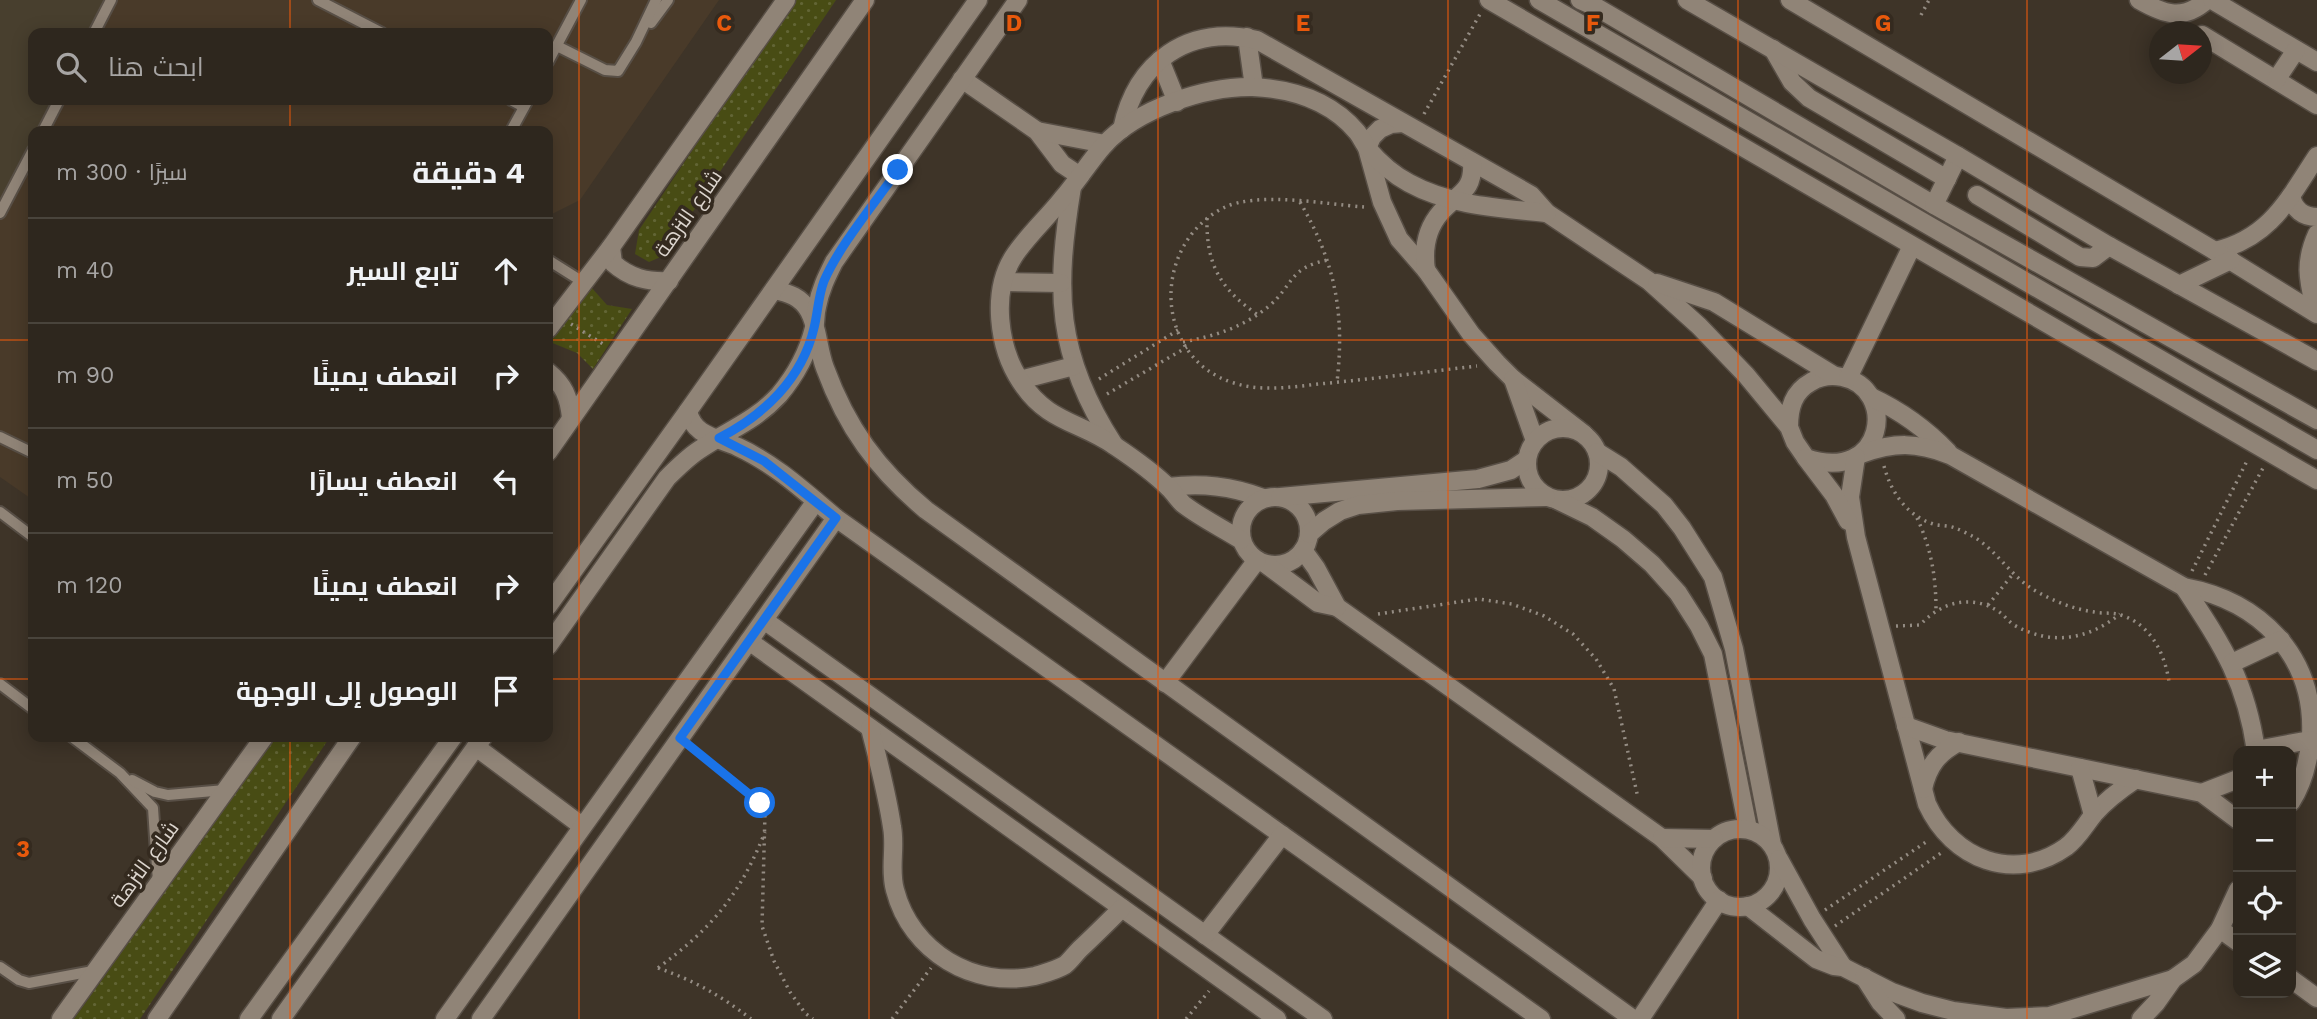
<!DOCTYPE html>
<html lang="ar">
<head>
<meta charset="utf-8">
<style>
  :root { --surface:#2e271e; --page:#362f27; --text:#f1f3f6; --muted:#a7a5a4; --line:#49443c }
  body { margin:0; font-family:"Work Sans",Cairo,sans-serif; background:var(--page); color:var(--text); direction:rtl }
  .controls { position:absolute; right:21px; bottom:21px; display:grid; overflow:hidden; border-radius:14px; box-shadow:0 4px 18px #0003 }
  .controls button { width:63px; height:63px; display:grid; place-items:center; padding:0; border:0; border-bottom:2px solid var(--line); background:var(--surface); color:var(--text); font:35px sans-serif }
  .compass { position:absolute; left:2149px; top:21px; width:63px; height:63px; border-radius:50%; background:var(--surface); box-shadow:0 4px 18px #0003; rotate:73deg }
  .stop { position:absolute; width:21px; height:21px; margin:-16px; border:5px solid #1a73e8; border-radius:50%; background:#fff }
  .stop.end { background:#1a73e8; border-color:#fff; box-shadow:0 2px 7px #0008 }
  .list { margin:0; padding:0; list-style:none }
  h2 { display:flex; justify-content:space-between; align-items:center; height:91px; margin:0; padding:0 28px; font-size:30px }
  h2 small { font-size:23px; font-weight:400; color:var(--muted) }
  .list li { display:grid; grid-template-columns:46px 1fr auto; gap:21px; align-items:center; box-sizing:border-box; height:105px; padding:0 28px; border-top:2px solid var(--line) }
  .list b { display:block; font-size:26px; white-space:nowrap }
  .list em { font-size:23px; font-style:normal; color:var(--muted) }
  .icon { flex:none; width:38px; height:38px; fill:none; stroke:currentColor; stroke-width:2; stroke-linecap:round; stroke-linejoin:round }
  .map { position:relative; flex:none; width:2317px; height:1019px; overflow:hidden; direction:ltr }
  .search { position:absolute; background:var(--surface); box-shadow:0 4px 18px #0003; left:28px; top:28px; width:525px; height:77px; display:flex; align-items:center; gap:18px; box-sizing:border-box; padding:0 24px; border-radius:14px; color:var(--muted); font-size:26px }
  .panel { position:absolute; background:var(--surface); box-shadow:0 4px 18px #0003; left:28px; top:126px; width:525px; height:616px; border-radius:14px; direction:rtl }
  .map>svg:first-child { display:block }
</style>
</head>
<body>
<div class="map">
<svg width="2317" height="1019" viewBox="0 0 2317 1019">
  <defs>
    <pattern id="grass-dots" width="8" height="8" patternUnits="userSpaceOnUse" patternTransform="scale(1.75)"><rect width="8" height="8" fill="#484c14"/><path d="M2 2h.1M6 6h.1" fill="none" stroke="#626535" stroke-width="1.8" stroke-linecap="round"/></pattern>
  </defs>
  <rect width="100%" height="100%" fill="#3e3428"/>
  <g fill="#493a29">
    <path d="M108 0H719L580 200 548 216V131H38L55 100H548V33H90Z"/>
    <path d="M33 141V500L0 477V204Z"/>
  </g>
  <path fill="#483f2e" d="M0 0H108L90 33H33V100H55L38 131H33V141L0 204Z"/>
  <g fill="url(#grass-dots)">
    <path d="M793 0H836L663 256 649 262 635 254 639 230Z"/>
    <path d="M591 287 607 305 632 309 593 369 577 353 550 342Z"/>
    <path d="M275 737H330L140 1019H74Z"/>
  </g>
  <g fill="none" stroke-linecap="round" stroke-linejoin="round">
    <defs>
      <g id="service">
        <path d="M318 0 382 33"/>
        <path d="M651 23 668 0"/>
        <path d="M94 33 111 0"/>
        <path d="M557 46 605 70 618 71 636 42 656 0"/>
        <path d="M548 62 581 0"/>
        <path d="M511 100 524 107"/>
        <path d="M43 131 59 100"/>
        <path d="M511 131 528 100"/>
        <path d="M0 213 33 150"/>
        <path d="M548 260 583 282"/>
        <path d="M0 437 33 453"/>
        <path d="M0 512 33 537"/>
        <path d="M0 684 33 709"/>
        <path d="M72 737 120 773 153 808 158 882"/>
        <path d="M132 780 155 792 168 795 225 790"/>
        <path d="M0 967 19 980 29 983 93 971"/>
      </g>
      <g id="minor">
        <path d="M1489 0 2317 480"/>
        <path d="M1539 0 2317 450"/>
        <path d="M1580 0 1596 7 1934 205 2317 420"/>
        <path d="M2139 0C2165 15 2183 21 2207 0"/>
        <path d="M2212 0 2317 62"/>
        <path d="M2202 35 2317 105"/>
        <path d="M1247 37 1254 87"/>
        <path d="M1773 49 1792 82 1809 98 1947 179"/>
        <path d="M1160 60 1177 102"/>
        <path d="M962 79 1037 131 1062 164 1080 176"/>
        <path d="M2276 80 2296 50"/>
        <path d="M1403 123 1391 124 1380 129 1372 137 1367 148 1382 202 1399 239 1426 270 1471 334 1497 363 1513 379 1584 434"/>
        <path d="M1122 129C1136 62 1188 24 1257 40L1531 195 1547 213 1649 281 1699 326 1746 375 1789 427 1795 442 1806 458C1886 485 1898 388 1842 377 1831 375 1821 376 1811 382 1793 392 1789 408 1789 427"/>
        <path d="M1037 131 1105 144"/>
        <path d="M1072 187C1055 290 1055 354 1114 445"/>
        <path d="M1977 195 2080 257 2093 258 2109 246"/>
        <path d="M2291 196C2294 210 2303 217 2317 217"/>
        <path d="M1934 205 1958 156"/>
        <path d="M2215 251C2270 238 2288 200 2317 156"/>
        <path d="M1426 270C1423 249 1426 229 1441 212 1458 193 1474 192 1472 162"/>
        <path d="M1004 282 1061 283"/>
        <path d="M1657 283 1714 302 1833 375"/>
        <path d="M774 290C789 293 801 297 809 311 818 327 818 350 825 368 847 428 877 469 926 510L1633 1019"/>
        <path d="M2316 313C2309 282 2303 265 2317 234"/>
        <path d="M1848 378 1912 246"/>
        <path d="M1513 379 1535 441"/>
        <path d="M1020 380 1074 366"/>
        <path d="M1871 397C1901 411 1925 428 1948 452"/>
        <path d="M688 411C694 437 717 437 738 447 775 464 805 492 836 518L1541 1019"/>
        <circle cx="1563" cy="464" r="36"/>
        <path d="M1597 452 1621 467 1664 505 1682 528 1713 577 1734 649 1772 845"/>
        <path d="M1861 454C1895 442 1916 442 1950 455L2184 587C2260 601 2315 656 2311 736 2309 759 2304 782 2291 802"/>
        <path d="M1856 457 1850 497 1856 537 1927 804C1952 859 2014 884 2066 847 2078 838 2085 825 2094 814 2106 800 2121 789 2136 779"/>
        <path d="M1806 458 1834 495 1848 521"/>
        <path d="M1168 487C1202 483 1231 486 1263 498"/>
        <circle cx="1275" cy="531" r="34"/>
        <path d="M1280 497 1478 479 1511 470 1526 460"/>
        <path d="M1557 500 1592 517 1623 539 1652 564 1678 593 1699 626 1713 654 1748 829"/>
        <path d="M1309 534 1324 521 1340 511 1358 505 1397 501 1546 497"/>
        <path d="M1241 540C1222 528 1201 518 1183 504 1178 499 1174 493 1169 488 1154 473 1133 458 1115 446 1079 421 1048 423 1021 382 998 348 991 291 1014 256 1027 236 1047 218 1062 199 1077 182 1089 162 1104 145 1137 109 1205 86 1253 87 1293 89 1331 101 1357 132 1361 137 1364 144 1368 149 1379 162 1394 175 1409 183 1451 206 1500 208 1547 213"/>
        <path d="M1303 550 1316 568 1337 607 1662 838 1703 878"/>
        <path d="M1267 565 1318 603 1337 607"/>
        <path d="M2184 587C2222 645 2246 680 2256 751"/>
        <path d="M548 606 688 411 978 0"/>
        <path d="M764 620 1323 1019"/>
        <path d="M749 641 1277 1019"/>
        <path d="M548 646 667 478C677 468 687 458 699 450 728 430 754 422 779 395 795 376 808 352 814 328 816 321 815 314 817 307 820 290 827 276 834 262L1018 0"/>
        <path d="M2232 663 2281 640"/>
        <path d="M1165 683 1257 560"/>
        <path d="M1906 726 1945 740 2202 793 2238 820"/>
        <path d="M870 728C878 760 887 793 892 827 896 848 889 869 895 890 911 952 974 989 1035 976 1045 973 1057 970 1065 965 1070 961 1075 954 1080 949 1094 936 1108 922 1122 908"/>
        <path d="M476 747 582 826"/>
        <path d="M2256 750 2310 740"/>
        <path d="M2080 768 2093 815"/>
        <path d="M1923 789C1928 766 1938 753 1959 742"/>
        <path d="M2202 793 2238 779"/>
        <circle cx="1740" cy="868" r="39"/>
        <path d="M1662 838 1714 839"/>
        <path d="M1779 859 1812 919 1843 967"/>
        <path d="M1748 906 1816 959 1834 966 1843 967 1892 992 1922 1003 1953 1011 2006 1018 2049 1016 2173 979"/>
        <path d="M2220 929 2238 942"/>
        <path d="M1205 935 1282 835"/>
        <path d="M1864 977 1880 1002 1896 1019"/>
        <path d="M2291 979 2317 998"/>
        <path d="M249 1019 453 737"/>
        <path d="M281 1019 483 737"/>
        <path d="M445 1019 816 501"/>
        <path d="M481 1019 836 518"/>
        <path d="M1640 1019 1719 900"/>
        <path d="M2141 1019 2156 1003 2173 979 2194 964 2220 929 2238 890"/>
      </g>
      <g id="tertiary">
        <path d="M1687 0 1958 156 2109 246 2317 361"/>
        <path d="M1790 0 2215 251 2317 314"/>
        <path d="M2179 285 2231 260"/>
      </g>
      <g id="secondary">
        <path d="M611 247 613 263C630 278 647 282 669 281"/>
        <path d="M548 329 611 247 786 0"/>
        <path d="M548 372C564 385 569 397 571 418"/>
        <path d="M548 452 865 0"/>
        <path d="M61 1019 264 737"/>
        <path d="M157 1019 352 737"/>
      </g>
    </defs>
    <use href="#service" stroke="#584f46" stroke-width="14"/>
    <use href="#minor" stroke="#584f46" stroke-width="21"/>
    <use href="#tertiary" stroke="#584f46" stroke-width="21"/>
    <use href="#secondary" stroke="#584f46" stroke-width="21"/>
    <g stroke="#948c83" stroke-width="3.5" stroke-dasharray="2 5" stroke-linecap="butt">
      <path d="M1921 15 1929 0"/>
      <path d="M1424 114 1480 14"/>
      <path d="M1300 202C1335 262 1345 313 1337 382"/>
      <path d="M1364 207C1325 204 1257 191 1223 208 1150 246 1154 359 1234 383 1262 392 1291 387 1319 384 1372 379 1425 372 1477 366"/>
      <path d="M1207 218C1206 264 1220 289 1258 315"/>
      <path d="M571 324 603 344"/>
      <path d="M1183 342C1215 336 1244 327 1269 306 1293 286 1289 267 1328 260"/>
      <path d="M1099 379 1178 330"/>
      <path d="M1107 394 1187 347"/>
      <path d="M1884 466C1891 492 1906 515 1933 524 1940 526 1948 525 1955 528 1961 530 1968 534 1974 537 1997 551 2011 576 2034 590 2053 601 2073 609 2094 612 2103 614 2113 612 2121 615 2151 625 2164 652 2169 681"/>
      <path d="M1917 518C1931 548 1936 576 1936 610"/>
      <path d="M2192 571 2248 459"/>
      <path d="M2205 575 2263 468"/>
      <path d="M1988 605 2013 574"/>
      <path d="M1378 614 1478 599 1512 604 1544 616 1573 634 1596 659 1614 689 1638 798"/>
      <path d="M1896 626 1920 625C1941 602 1971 594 1998 611 2004 615 2008 621 2014 625 2051 646 2088 640 2120 614"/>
      <path d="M694 750 751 795 765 813 762 926 774 961 790 992 805 1013 813 1019"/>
      <path d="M1825 910 1929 840"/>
      <path d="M1835 926 1941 853"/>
      <path d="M658 968C712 928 740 895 765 832"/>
      <path d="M658 968C695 981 720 995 751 1019"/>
      <path d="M892 1019 931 968"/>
      <path d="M1186 1019 1209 991"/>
    </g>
    <use href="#service" stroke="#908477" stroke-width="10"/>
    <use href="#minor" stroke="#908477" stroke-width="18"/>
    <use href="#tertiary" stroke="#908477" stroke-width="18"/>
    <use href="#secondary" stroke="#908477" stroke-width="18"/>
  </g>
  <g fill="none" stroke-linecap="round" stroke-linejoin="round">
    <path stroke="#1a73e8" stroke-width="9" d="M760 803 680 738 836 518 764 461 719 438C764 415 802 379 814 328 818 312 818 297 824 281 839 246 875 203 898 170"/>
  </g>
  <path fill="none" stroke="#e8590c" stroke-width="2" stroke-opacity="0.55" d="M290 0V33M579 0V1019M869 0V1019M1158 0V1019M1448 0V1019M1738 0V1019M2027 0V1019M290 100V131M0 340H33M548 340H2317M0 679H33M548 679H2317M290 737V1019"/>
  <g text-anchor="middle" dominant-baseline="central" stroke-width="7" stroke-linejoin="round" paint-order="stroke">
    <g font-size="21" fill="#dcd5ce" stroke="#342a1f">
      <text transform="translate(688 213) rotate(-55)">شارع النزهة</text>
      <text transform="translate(144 864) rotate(-54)">شارع النزهة</text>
    </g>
  </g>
  <g font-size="23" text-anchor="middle" font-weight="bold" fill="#e8590c" stroke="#342a1f" stroke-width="7" stroke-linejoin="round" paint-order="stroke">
    <text x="724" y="31">C</text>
    <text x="1014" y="31">D</text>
    <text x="1303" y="31">E</text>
    <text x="1593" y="31">F</text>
    <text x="1883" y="31">G</text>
    <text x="23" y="857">3</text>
  </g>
</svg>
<div class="controls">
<button>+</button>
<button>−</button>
<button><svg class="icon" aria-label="locate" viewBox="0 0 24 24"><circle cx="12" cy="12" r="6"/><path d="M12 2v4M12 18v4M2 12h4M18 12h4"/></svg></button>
<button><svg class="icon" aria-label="layers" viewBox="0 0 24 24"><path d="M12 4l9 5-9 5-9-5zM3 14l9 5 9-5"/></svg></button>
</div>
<svg class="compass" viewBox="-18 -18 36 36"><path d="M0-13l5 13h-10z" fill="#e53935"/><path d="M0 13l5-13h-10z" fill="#a7a5a4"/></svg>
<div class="stop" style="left:760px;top:803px"></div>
<div class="stop end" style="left:898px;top:170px"></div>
<div class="search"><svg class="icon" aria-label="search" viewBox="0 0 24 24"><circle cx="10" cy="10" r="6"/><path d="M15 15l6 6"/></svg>ابحث هنا</div>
<section class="panel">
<h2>4 دقيقة<small>سيرًا · 300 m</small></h2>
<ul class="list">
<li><svg class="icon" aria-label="ahead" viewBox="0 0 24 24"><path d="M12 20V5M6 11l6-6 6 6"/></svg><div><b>تابع السير</b></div><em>40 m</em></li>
<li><svg class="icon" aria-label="right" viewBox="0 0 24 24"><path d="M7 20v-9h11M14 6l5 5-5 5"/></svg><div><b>انعطف يمينًا</b></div><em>90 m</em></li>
<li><svg class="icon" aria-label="left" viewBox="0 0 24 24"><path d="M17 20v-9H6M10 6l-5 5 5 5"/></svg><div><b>انعطف يسارًا</b></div><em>50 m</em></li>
<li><svg class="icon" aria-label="right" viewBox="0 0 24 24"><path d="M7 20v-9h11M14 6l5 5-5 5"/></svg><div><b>انعطف يمينًا</b></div><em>120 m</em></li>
<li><svg class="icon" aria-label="arrive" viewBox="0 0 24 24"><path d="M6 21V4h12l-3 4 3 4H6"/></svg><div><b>الوصول إلى الوجهة</b></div></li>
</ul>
</section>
</div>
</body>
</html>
